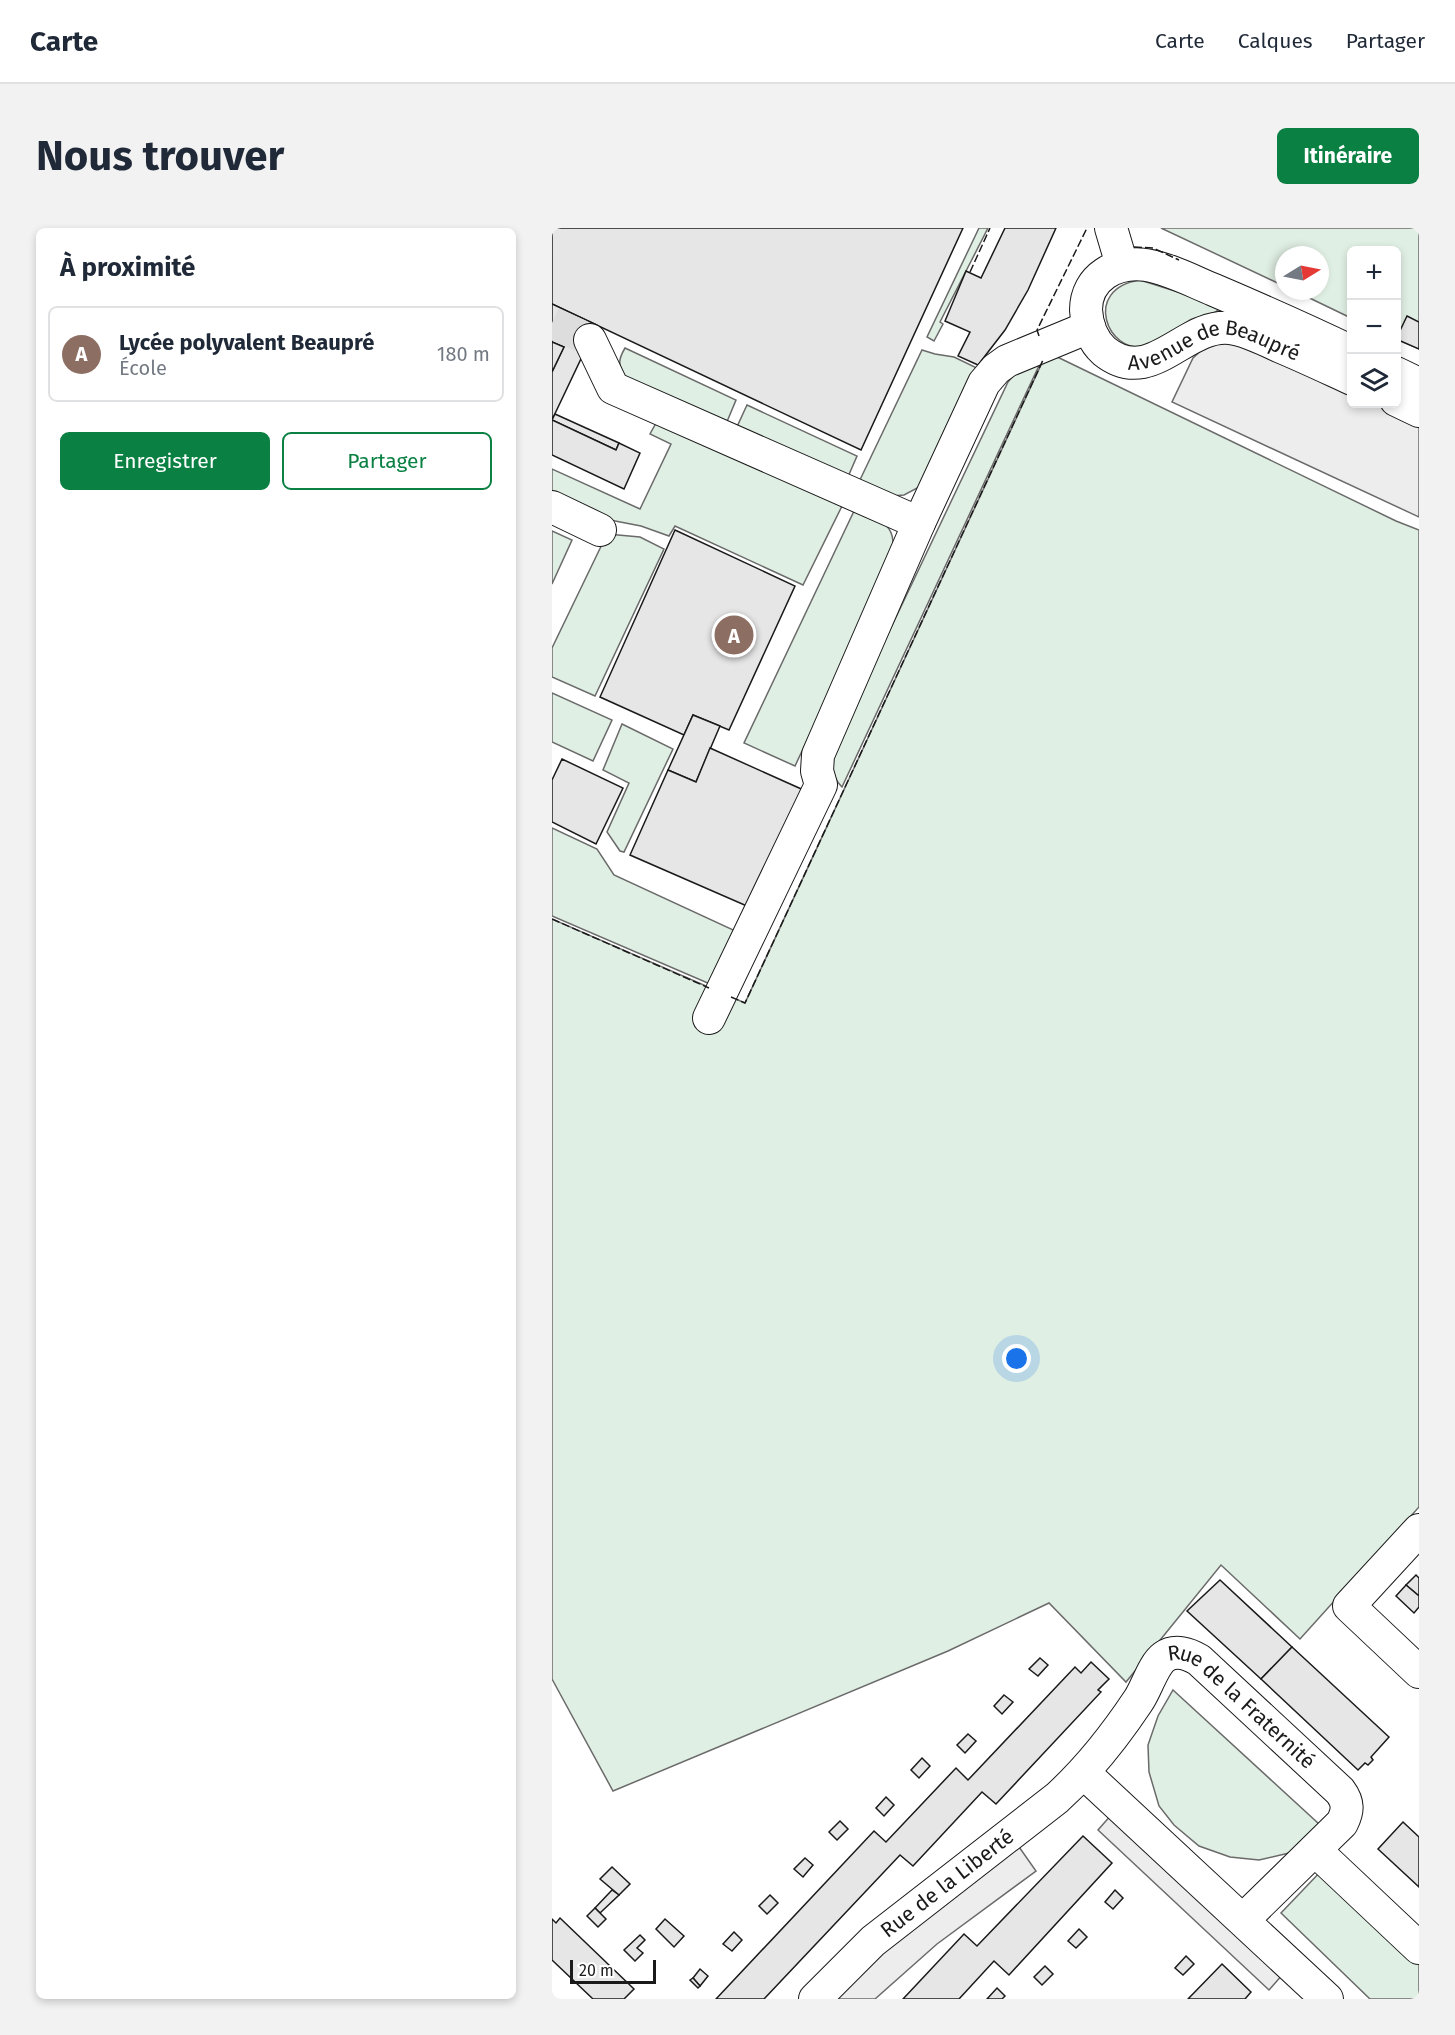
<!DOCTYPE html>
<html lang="fr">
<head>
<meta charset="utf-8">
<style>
  :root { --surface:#fff; --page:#f2f2f3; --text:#1f2937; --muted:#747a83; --line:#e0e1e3; --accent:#0b8043 }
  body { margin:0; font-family:"Fira Sans",sans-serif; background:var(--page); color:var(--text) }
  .controls { position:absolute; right:18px; top:18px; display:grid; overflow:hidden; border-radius:9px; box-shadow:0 3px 9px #0003 }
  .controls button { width:54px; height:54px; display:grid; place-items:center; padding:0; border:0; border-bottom:2px solid var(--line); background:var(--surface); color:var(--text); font:30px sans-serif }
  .compass { position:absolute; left:723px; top:18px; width:54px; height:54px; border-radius:50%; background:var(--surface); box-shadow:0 3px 9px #0003; rotate:80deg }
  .scale { position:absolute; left:18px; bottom:15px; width:86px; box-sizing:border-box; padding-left:6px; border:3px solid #1a1a1a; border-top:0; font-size:16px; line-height:21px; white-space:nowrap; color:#1a1a1a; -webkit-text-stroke:4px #fff; paint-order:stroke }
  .you { position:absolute; left:465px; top:1131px; width:21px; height:21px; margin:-15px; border:4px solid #fff; border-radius:50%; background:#1a73e8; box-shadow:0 0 0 9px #1a73e833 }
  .badge { display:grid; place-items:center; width:39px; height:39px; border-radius:50%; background:var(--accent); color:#fff; font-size:20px; font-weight:700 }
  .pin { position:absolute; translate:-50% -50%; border:3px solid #fff; box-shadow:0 2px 6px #0006 }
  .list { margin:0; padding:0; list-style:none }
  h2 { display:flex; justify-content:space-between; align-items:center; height:78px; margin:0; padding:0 24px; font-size:26px }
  h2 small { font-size:20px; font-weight:400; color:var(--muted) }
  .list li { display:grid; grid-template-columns:39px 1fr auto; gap:18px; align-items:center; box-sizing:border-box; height:96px; margin:0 12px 12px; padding:0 12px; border:2px solid var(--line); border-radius:9px }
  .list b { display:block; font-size:22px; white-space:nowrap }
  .list p { margin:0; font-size:20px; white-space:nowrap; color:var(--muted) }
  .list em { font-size:20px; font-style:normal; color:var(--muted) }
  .actions { display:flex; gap:12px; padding:18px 24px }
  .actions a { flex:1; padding:14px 0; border:2px solid var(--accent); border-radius:9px; text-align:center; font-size:21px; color:var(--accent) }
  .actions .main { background:var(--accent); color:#fff }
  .icon { flex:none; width:33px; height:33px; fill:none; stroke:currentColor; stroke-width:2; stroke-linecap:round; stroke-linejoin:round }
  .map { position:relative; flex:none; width:867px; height:1771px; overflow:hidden; border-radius:9px }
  header { display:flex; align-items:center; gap:36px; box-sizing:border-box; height:84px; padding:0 30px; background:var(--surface); border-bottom:2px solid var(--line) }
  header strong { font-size:28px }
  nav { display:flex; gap:33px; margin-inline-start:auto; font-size:21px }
  .intro { display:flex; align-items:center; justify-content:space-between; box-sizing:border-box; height:144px; padding:0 36px }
  h1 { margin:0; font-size:42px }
  .button { padding:15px 27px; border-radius:9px; background:var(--accent); color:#fff; font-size:21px; font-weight:700 }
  main { display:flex; gap:36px; padding:0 36px }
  aside { flex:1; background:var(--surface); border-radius:9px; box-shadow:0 3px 9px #0003 }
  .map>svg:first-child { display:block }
</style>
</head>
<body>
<header>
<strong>Carte</strong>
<nav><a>Carte</a><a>Calques</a><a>Partager</a></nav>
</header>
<div class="intro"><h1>Nous trouver</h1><a class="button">Itinéraire</a></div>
<main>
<aside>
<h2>À proximité<small></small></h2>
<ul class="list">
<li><span class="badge" style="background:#8d6e63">A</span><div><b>Lycée polyvalent Beaupré</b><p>École</p></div><em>180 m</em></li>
</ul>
<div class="actions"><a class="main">Enregistrer</a><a>Partager</a></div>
</aside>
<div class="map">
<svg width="867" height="1771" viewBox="0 0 867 1771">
  <rect width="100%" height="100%" fill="#fff"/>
  <g fill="#e0efe3" stroke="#6a6a6a" stroke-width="1.5">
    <path d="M427 0H436L388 94 391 96 382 113 375 109Z"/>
    <path d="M609 0H867V121L845 111 844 22H800L799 90 743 63H768V27H732V58Z"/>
    <path d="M588 52 664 76 667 81C661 89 647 87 638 92 623 101 610 114 593 118 556 127 529 61 588 52Z"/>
    <path d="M73 120 184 172 174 196 73 148C66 136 66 132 73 120Z"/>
    <path d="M370 122 383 126 402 129 429 142 371 257 352 267 340 268 306 256Z"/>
    <path d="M495 124 844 293 867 302V1279L748 1411 669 1337 574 1454 497 1375 396 1423 61 1563 0 1451V691L193 775Z"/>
    <path d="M491 129 290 559C276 545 279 530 285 513L456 154 466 142Z"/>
    <path d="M195 177 305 228 295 251 184 201Z"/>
    <path d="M109 193 291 276 251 357 123 298 117 308 89 298 58 292 0 265V241L88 281 119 216 98 206 103 197Z"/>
    <path d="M303 281C334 295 348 298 338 336L243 538 192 515Z"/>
    <path d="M0 303 20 312 0 356Z"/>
    <path d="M55 306 88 309 112 321 43 468 0 449V420Z"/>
    <path d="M0 465 60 492 41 533 0 514Z"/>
    <path d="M70 496 121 521 72 624 68 623 55 604 77 555 51 542Z"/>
    <path d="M0 600 45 621 62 647 190 706 165 759 0 688Z"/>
    <path d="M621 1462 767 1596 737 1625 707 1632 678 1629 647 1618 622 1597 607 1578 597 1544 596 1517 606 1488Z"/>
    <path d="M771 1641 867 1736V1771H818L729 1685Z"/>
  </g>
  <g fill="#ededed" stroke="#6a6a6a" stroke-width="1.5">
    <path d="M674 113H695L799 161 800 176H829L867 193V289L620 174 641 130 653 119Z"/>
    <path d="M560 1586 731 1746 717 1762 546 1602Z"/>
    <path d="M465 1616 484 1643 385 1716 323 1771H285L301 1748Z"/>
  </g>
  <g fill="#e6e6e6" stroke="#1a1a1a" stroke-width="1.5">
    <path d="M0 0H411L309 222 0 76Z"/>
    <path d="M453 0H504L476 62 453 102 426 137 406 128 418 104 393 93 414 43 429 50Z"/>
    <path d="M0 76 45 97 0 192V144L12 119 0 114Z"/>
    <path d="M855 88 867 94V121L844 111Z"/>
    <path d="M0 114 12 119 0 144Z"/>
    <path d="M3 186 67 215 64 222 0 192Z"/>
    <path d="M0 192 64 222 67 215 88 225 72 261 0 227Z"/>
    <path d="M123 302 243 358 177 502 141 487 132 507 48 469Z"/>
    <path d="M141 487 168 498 144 554 116 542Z"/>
    <path d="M158 520 256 564 204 682 78 627 116 542 144 554Z"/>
    <path d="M10 531 71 560 44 616 0 594V552Z"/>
    <path d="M864 1347 867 1350V1368L854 1357Z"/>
    <path d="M668 1352 740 1419 709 1451 635 1383Z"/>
    <path d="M854 1357 867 1368V1379L862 1385 844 1368Z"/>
    <path d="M740 1419 837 1509 819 1529 821 1532 816 1537 813 1535 806 1542 709 1451Z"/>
    <path d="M488 1430 496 1437 486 1448 477 1441Z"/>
    <path d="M539 1434 557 1451 546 1462 549 1464 444 1576 430 1564 361 1638 348 1627 212 1771H164L322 1603 334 1614 404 1540 416 1552 523 1439 529 1445Z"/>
    <path d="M452 1467 461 1474 450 1486 442 1478Z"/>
    <path d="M416 1506 424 1513 413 1525 405 1517Z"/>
    <path d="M370 1530 378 1538 367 1550 359 1542Z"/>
    <path d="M334 1569 342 1577 332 1588 324 1580Z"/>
    <path d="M288 1593 296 1601 285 1612 277 1604Z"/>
    <path d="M851 1594 867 1609V1659L826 1621Z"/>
    <path d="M531 1608 560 1635 457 1747 442 1733 407 1771H351L412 1706 425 1718Z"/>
    <path d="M253 1630 261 1637 251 1649 242 1641Z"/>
    <path d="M60 1639 78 1656 67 1667 48 1651Z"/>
    <path d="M60 1662 67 1667 48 1685 43 1680Z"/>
    <path d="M563 1662 571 1670 561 1681 553 1674Z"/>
    <path d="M218 1667 226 1675 215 1686 207 1678Z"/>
    <path d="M43 1680 54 1691 46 1699 35 1688Z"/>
    <path d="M8 1690 82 1761 72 1771H41L0 1732V1691L4 1695Z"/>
    <path d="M113 1691 132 1708 122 1719 104 1701Z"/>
    <path d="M527 1701 535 1709 524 1720 516 1713Z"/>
    <path d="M182 1704 190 1712 180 1723 171 1716Z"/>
    <path d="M88 1707 93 1712 85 1720 91 1725 83 1733 72 1722Z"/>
    <path d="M634 1728 642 1736 631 1747 623 1740Z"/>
    <path d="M670 1736 699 1764 693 1771H636Z"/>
    <path d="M493 1738 501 1746 490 1757 482 1749Z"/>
    <path d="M148 1741 156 1748 148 1758 141 1750Z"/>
    <path d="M141 1750 148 1758 146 1760 138 1752Z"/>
    <path d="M445 1760 453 1768 450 1771H435Z"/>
  </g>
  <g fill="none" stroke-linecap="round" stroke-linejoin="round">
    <path stroke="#ddd" stroke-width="32" stroke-dasharray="32 16" stroke-linecap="butt" d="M0 95 38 112"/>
    <defs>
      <g id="minor">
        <path d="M559 0 570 37"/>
        <path d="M38 112 61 160 367 295"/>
        <path id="s1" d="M800 124C754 102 709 82 662 62 640 53 618 41 594 37 564 33 534 49 534 82 535 97 541 113 552 123 599 161 632 95 678 100 696 102 713 112 729 119 753 129 776 140 800 151"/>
        <path d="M844 145 867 156"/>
        <path d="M844 172 867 183"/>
        <path d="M0 279 48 302"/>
        <path d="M157 790 269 557 265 543 266 527 367 295 432 155 444 141 455 133 537 99"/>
        <path d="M867 1302 797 1378 867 1444"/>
        <path d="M532 1545 775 1771"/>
        <path d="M763 1622 867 1720"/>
        <path id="s2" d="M263 1771 321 1713 505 1570C537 1541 562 1509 586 1473 594 1462 601 1437 612 1429 623 1421 637 1426 647 1432L788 1563C797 1575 796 1583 790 1595L691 1692"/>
      </g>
    </defs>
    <use href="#minor" stroke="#1a1a1a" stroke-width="34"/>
    <use href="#minor" stroke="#fff" stroke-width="32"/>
    <g stroke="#1a1a1a" stroke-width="1.5" stroke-dasharray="8 3" stroke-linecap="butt">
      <path d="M582 19 601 20 627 32"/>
      <path d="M418 44 438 0"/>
      <path d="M487 108 485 102 535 0"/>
      <path d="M0 691 157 760"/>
      <path d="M179 769 193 775 491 132"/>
    </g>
  </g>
  <g text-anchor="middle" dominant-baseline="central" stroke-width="4.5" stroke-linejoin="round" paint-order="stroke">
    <g font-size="21" fill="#1a1a1a" stroke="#fff">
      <text stroke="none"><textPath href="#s1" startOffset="474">Avenue de Beaupré</textPath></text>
      <text stroke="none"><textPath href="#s2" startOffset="591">Rue de la Fraternité</textPath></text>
      <text stroke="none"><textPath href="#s2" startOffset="176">Rue de la Liberté</textPath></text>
    </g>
  </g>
</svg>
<div class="controls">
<button>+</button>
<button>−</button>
<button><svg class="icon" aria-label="layers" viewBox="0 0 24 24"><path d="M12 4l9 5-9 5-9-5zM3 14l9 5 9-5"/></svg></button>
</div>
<svg class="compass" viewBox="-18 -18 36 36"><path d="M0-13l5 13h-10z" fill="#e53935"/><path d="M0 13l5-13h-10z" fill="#747a83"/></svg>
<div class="scale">20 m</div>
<div class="you"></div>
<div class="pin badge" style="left:182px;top:407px;background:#8d6e63">A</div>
</div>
</main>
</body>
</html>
